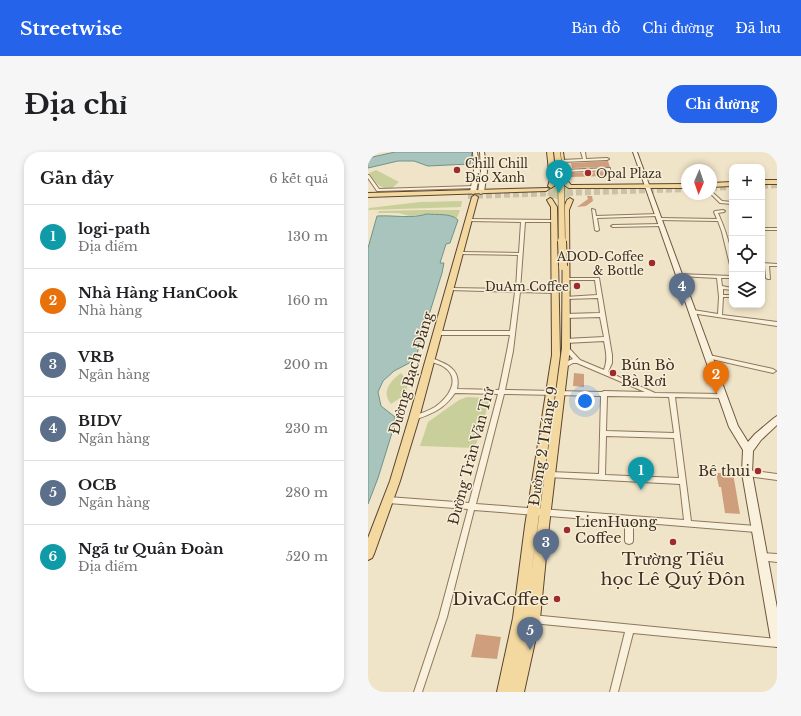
<!DOCTYPE html>
<html lang="vi">
<head>
<meta charset="utf-8">
<style>
  :root { --surface:#fff; --page:#f6f6f6; --text:#202124; --muted:#757577; --line:#e0e0e0; --accent:#2563eb }
  body { margin:0; font-family:"Libre Baskerville",serif; background:var(--page); color:var(--text) }
  .controls { position:absolute; right:12px; top:12px; display:grid; overflow:hidden; border-radius:8px; box-shadow:0 2px 6px #0003 }
  .controls button { width:36px; height:36px; display:grid; place-items:center; padding:0; border:0; border-bottom:1px solid var(--line); background:var(--surface); color:var(--text); font:20px sans-serif }
  .compass { position:absolute; left:313px; top:12px; width:36px; height:36px; border-radius:50%; background:var(--surface); box-shadow:0 2px 6px #0003; rotate:182deg }
  .you { position:absolute; left:217px; top:249px; width:14px; height:14px; margin:-10px; border:3px solid #fff; border-radius:50%; background:#1a73e8; box-shadow:0 0 0 6px #1a73e833 }
  .badge { display:grid; place-items:center; width:26px; height:26px; border-radius:50%; background:var(--accent); color:#fff; font-size:13px; font-weight:700 }
  .pin { position:absolute; translate:-50% -33px; filter:drop-shadow(0 1px 2px #0008) }
  .pin::after { content:''; position:absolute; top:21px; width:14px; height:12px; background:inherit; clip-path:polygon(0 0,100% 0,50% 100%) }
  .list { margin:0; padding:0; list-style:none }
  h2 { display:flex; justify-content:space-between; align-items:center; height:52px; margin:0; padding:0 16px; font-size:17px }
  h2 small { font-size:13px; font-weight:400; color:var(--muted) }
  .list li { display:grid; grid-template-columns:26px 1fr auto; gap:12px; align-items:center; box-sizing:border-box; height:64px; padding:0 16px; border-top:1px solid var(--line) }
  .list b { display:block; font-size:15px; white-space:nowrap }
  .list p { margin:0; font-size:13px; white-space:nowrap; color:var(--muted) }
  .list em { font-size:13px; font-style:normal; color:var(--muted) }
  .icon { flex:none; width:22px; height:22px; fill:none; stroke:currentColor; stroke-width:2; stroke-linecap:round; stroke-linejoin:round }
  .map { position:relative; flex:none; width:409px; height:540px; overflow:hidden; border-radius:16px }
  header { display:flex; align-items:center; gap:24px; box-sizing:border-box; height:56px; padding:0 20px; background:var(--accent); color:#fff }
  header strong { font-size:19px }
  nav { display:flex; gap:22px; margin-inline-start:auto; font-size:14px }
  .intro { display:flex; align-items:center; justify-content:space-between; box-sizing:border-box; height:96px; padding:0 24px }
  h1 { margin:0; font-size:28px }
  .button { padding:10px 18px; border-radius:16px; background:var(--accent); color:#fff; font-size:14px; font-weight:700 }
  main { display:flex; gap:24px; padding:0 24px }
  aside { flex:1; background:var(--surface); border-radius:16px; box-shadow:0 2px 6px #0003 }
  .map>svg:first-child { display:block }
</style>
</head>
<body>
<header>
<strong>Streetwise</strong>
<nav><a>Bản đồ</a><a>Chỉ đường</a><a>Đã lưu</a></nav>
</header>
<div class="intro"><h1>Địa chỉ</h1><a class="button">Chỉ đường</a></div>
<main>
<aside>
<h2>Gần đây<small>6 kết quả</small></h2>
<ul class="list">
<li><span class="badge" style="background:#0f9aa8">1</span><div><b>logi-path</b><p>Địa điểm</p></div><em>130 m</em></li>
<li><span class="badge" style="background:#e8710a">2</span><div><b>Nhà Hàng HanCook</b><p>Nhà hàng</p></div><em>160 m</em></li>
<li><span class="badge" style="background:#5c6f8a">3</span><div><b>VRB</b><p>Ngân hàng</p></div><em>200 m</em></li>
<li><span class="badge" style="background:#5c6f8a">4</span><div><b>BIDV</b><p>Ngân hàng</p></div><em>230 m</em></li>
<li><span class="badge" style="background:#5c6f8a">5</span><div><b>OCB</b><p>Ngân hàng</p></div><em>280 m</em></li>
<li><span class="badge" style="background:#0f9aa8">6</span><div><b>Ngã tư Quân Đoàn</b><p>Địa điểm</p></div><em>520 m</em></li>
</ul>
</aside>
<div class="map">
<svg width="409" height="540" viewBox="0 0 409 540">
  <rect width="100%" height="100%" fill="#f0e4c8"/>
  <g fill="#c9cf9b">
    <path d="M8 18 10 19 31 30 23 37C10 36 8 31 1 21Z"/>
    <path d="M193 34 204 37 205 42C199 49 187 49 179 43L181 37Z"/>
    <path d="M94 49 93 55 0 58 1 56 52 50Z"/>
    <path d="M54 58H92L89 66 65 62 41 64 31 61H10L11 59Z"/>
    <path d="M33 221 38 227H40L39 237 35 246H32L23 252C13 240 22 229 33 221Z"/>
    <path d="M99 245 119 246 122 248 107 296 52 294 60 270 91 248Z"/>
  </g>
  <g fill="#a9c4bc" stroke="#6f938a">
    <path d="M27 0H104L102 12 60 14 46 9H30L0 16V6Z"/>
    <path d="M59 62C68 63 84 61 90 68L82 91 78 92 72 111H76L74 121 47 208 26 219 15 229 10 240 13 254 27 265V271L10 326 0 352V96L9 64C26 63 43 67 59 62Z"/>
  </g>
  <g fill="#cf9f7d">
    <path d="M240 9 242 15 204 16 203 11Z"/>
    <path d="M237 20 238 24 203 25 202 21Z"/>
    <path d="M219 44H224L225 49 218 54 209 55 220 47Z"/>
    <path d="M206 221 216 222V235L205 234Z"/>
    <path d="M348 321H365L372 362 357 361 353 335H351Z"/>
    <path d="M108 482 133 485 129 507 103 505Z"/>
  </g>
  <g fill="none" stroke-linecap="round" stroke-linejoin="round">
    <g stroke="#ccc0a6" stroke-width="6" stroke-dasharray="6 3" stroke-linecap="butt">
      <path d="M394 34 409 33"/>
      <path d="M343 36 364 35"/>
      <path d="M100 44 319 37"/>
    </g>
    <defs>
      <g id="street">
        <path d="M213 0H217L218 7 239 6 241 7 239 8 194 10 192 9 194 8 215 7Z"/>
        <path d="M242 16V18H241L196 20 194 19 196 18Z"/>
        <path d="M0 23H1L11 37 106 34 108 35 106 36 10 39H9L0 26Z"/>
        <path d="M343 39 354 49 364 50V52L352 51 343 42Z"/>
        <path d="M224 57 227 58 228 64 290 62 292 63 290 64 229 66 231 78 229 79 227 78Z"/>
        <path d="M355 58 357 59 356 60 350 61C357 77 364 95 364 114L362 113 354 80 350 69 291 68 289 67 291 66 349 67 346 60 347 59Z"/>
        <path d="M100 67 186 68 188 69 186 70H157L152 138 188 139 190 140 188 141 152 140 145 199 137 238 234 240 236 239 277 240 209 211H205L196 216 193 214 202 208 205 207 195 196 198 194 200 195 212 208 236 218C240 207 238 200 236 189L197 191 194 189 197 187 236 185 232 165 197 166 195 164 197 162 232 161 230 146 197 147 195 146 197 145 229 143 227 128H195V126H231L244 203V211L240 220 287 241 355 242 358 244 355 246 307 245 323 369 388 374 391 375 392 377 391 379 388 380 265 370V389L264 391 261 392 258 391 257 389V370L106 358 79 465 54 540H46L71 465 100 357 20 351 18 350 17 348 18 346 20 345 101 351 130 242 87 241C76 257 64 262 46 268H44L43 266 44 264C52 262 60 259 67 255 80 246 94 227 76 215 72 212 66 211 61 209L60 208 61 207C65 206 69 208 73 210 86 215 92 223 89 237L131 238 139 199 142 183H70L67 181 70 179H142L147 140 82 138 80 137 82 136 148 137 150 103 92 102 90 101 92 100 151 101 153 70 101 69H100ZM136 242 233 244 231 322 182 320 180 321 179 323 180 325 312 332 316 368 108 352ZM239 244 301 245 306 281 238 279ZM238 284 306 286 311 326 237 323Z"/>
        <path d="M293 72H294V74L245 75 243 74 245 73Z"/>
        <rect x="394" y="76" width="15" height="2"/>
        <path d="M394 111 409 112V114H401L402 127H400L398 126 397 114 394 113Z"/>
        <path d="M309 122 364 124V126H353L354 134 364 136V138L355 137V143H364V145H355L354 163 409 170V174L323 161V160L325 158 350 162 351 145 349 126 311 124 309 123Z"/>
        <path d="M341 203 405 217 408 219 405 221 339 206 338 205 339 204Z"/>
        <path d="M379 318 409 322V328L379 324 377 323 376 321 377 319Z"/>
        <path d="M394 401 409 402V410L391 408 390 405 391 402Z"/>
        <path d="M164 463 409 487V495L265 481 250 540H242L257 480 164 471 161 470 160 467 161 464Z"/>
      </g>
      <g id="secondary">
        <path d="M105 0H109L112 19 108 40 105 42 102 40 106 19Z"/>
        <path d="M112 0H116L119 19 116 40 113 42 110 40 113 19Z"/>
        <path d="M265 0H269L370 274 380 290 387 282 406 266 409 264V273L393 288 385 299 384 321 409 456V495L405 493 403 489 374 321 375 298 361 275Z"/>
      </g>
      <g id="primary">
        <path d="M179 0H185L188 28 186 34 183 36 180 34 182 28Z"/>
        <path d="M189 0H195L199 28 203 33 319 32V36H201C190 32 191 10 189 0Z"/>
        <rect x="394" y="28" width="15" height="4"/>
        <path d="M364 30V34L343 35V31Z"/>
        <path d="M180 36 181 37 178 39 0 45V41Z"/>
        <path d="M107 43 110 45 51 266 32 329 6 402 4 406 0 408V386L22 329 41 266 104 45Z"/>
        <path d="M182 46 184 47 189 55 192 203 163 424 194 196 195 58 199 48 202 46 205 48 201 58 202 196 181 374 172 467 156 540H129L145 466 157 374 184 203 183 55 179 48Z"/>
      </g>
    </defs>
    <use href="#street" stroke="#8d765c" stroke-width="2"/>
    <use href="#secondary" stroke="#6f573f" stroke-width="2"/>
    <use href="#primary" stroke="#5b4430" stroke-width="2"/>
    <use href="#street" fill="#faf1dc" fill-rule="evenodd"/>
    <use href="#secondary" fill="#faf1dc" fill-rule="evenodd"/>
    <use href="#primary" fill="#f3d9a0" fill-rule="evenodd"/>
    <defs>
      <path id="primary-bridge-far1" d="M189 0 193 28 194 90"/>
      <path id="primary-bridge" d="M194 89 195 114"/>
    </defs>
    <use href="#primary-bridge-far1" stroke="#5b4430" stroke-width="7" stroke-linecap="butt"/>
    <use href="#primary-bridge" stroke="#5b4430" stroke-width="10" stroke-linecap="butt"/>
    <use href="#primary-bridge-far1" stroke="#f3d9a0" stroke-width="6"/>
    <use href="#primary-bridge" stroke="#f3d9a0" stroke-width="8"/>
  </g>
  <g fill="#9e2a2b" stroke="#f7eed8" stroke-width="1.5">
    <circle cx="89" cy="18" r="4"/>
    <circle cx="220" cy="21" r="4"/>
    <circle cx="284" cy="111" r="4"/>
    <circle cx="209" cy="134" r="4"/>
    <circle cx="245" cy="221" r="4"/>
    <circle cx="390" cy="319" r="4"/>
    <circle cx="199" cy="378" r="4"/>
    <circle cx="305" cy="390" r="4"/>
    <circle cx="189" cy="447" r="4"/>
  </g>
  <g text-anchor="middle" dominant-baseline="central" stroke-width="3" stroke-linejoin="round" paint-order="stroke">
    <g font-size="12" fill="#3d2e20" stroke="#f7eed8" text-anchor="start">
      <text x="97" y="11">Chill Chill<tspan x="97" dy="14">Đảo Xanh</tspan></text>
      <text x="228" y="21">Opal Plaza</text>
      <text x="276" y="104" text-anchor="end">ADOD-Coffee<tspan x="276" dy="14">&amp; Bottle</tspan></text>
      <text x="201" y="134" text-anchor="end">DuAm Coffee</text>
    </g>
    <g font-size="14" fill="#3d2e20" stroke="#f7eed8" text-anchor="start">
      <text x="253" y="213">Bún Bò<tspan x="253" dy="16">Bà Rơi</tspan></text>
      <text x="382" y="319" text-anchor="end">Bê thui</text>
      <text x="207" y="370">LienHuong<tspan x="207" dy="16">Coffee</tspan></text>
    </g>
    <g font-size="14" fill="#3d2e20" stroke="#f7eed8">
      <text transform="translate(43 221) rotate(-74)">Đường Bạch Đằng</text>
      <text transform="translate(175 294) rotate(-81)">Đường 2 Tháng 9</text>
      <text transform="translate(103 304) rotate(-75)">Đường Trần Văn Trứ</text>
    </g>
    <g font-size="17" fill="#3d2e20" stroke="#f7eed8">
      <text x="305" y="407">Trường Tiểu<tspan x="305" dy="20">học Lê Quý Đôn</tspan></text>
      <text x="181" y="447" text-anchor="end">DivaCoffee</text>
    </g>
  </g>
</svg>
<div class="controls">
<button>+</button>
<button>−</button>
<button><svg class="icon" aria-label="locate" viewBox="0 0 24 24"><circle cx="12" cy="12" r="6"/><path d="M12 2v4M12 18v4M2 12h4M18 12h4"/></svg></button>
<button><svg class="icon" aria-label="layers" viewBox="0 0 24 24"><path d="M12 4l9 5-9 5-9-5zM3 14l9 5 9-5"/></svg></button>
</div>
<svg class="compass" viewBox="-18 -18 36 36"><path d="M0-13l5 13h-10z" fill="#e53935"/><path d="M0 13l5-13h-10z" fill="#757577"/></svg>
<div class="you"></div>
<div class="pin badge" style="left:273px;top:338px;background:#0f9aa8">1</div>
<div class="pin badge" style="left:348px;top:242px;background:#e8710a">2</div>
<div class="pin badge" style="left:178px;top:410px;background:#5c6f8a">3</div>
<div class="pin badge" style="left:314px;top:154px;background:#5c6f8a">4</div>
<div class="pin badge" style="left:162px;top:498px;background:#5c6f8a">5</div>
<div class="pin badge" style="left:191px;top:41px;background:#0f9aa8">6</div>
</div>
</main>
</body>
</html>
